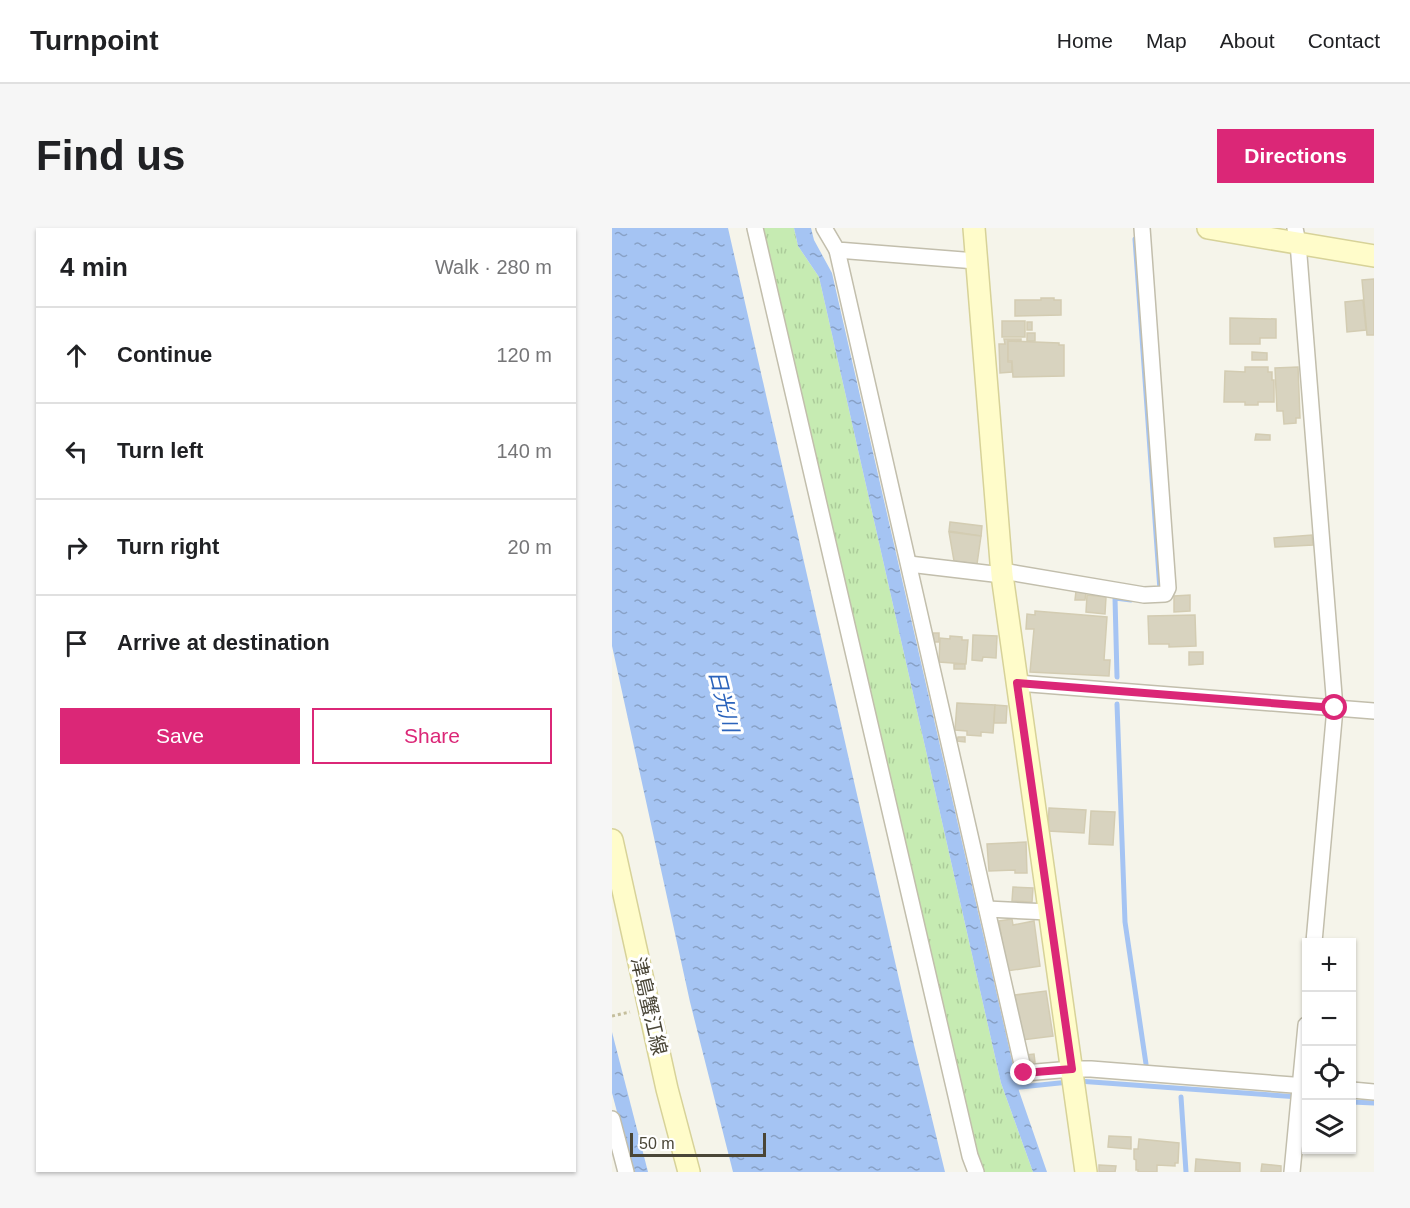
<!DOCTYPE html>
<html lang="en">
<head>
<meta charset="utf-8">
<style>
  :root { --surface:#fff; --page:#f6f6f6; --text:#202124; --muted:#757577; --line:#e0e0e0; --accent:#db2777 }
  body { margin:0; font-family:Arial,"Noto Sans JP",sans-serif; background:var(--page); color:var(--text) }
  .controls { position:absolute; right:18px; bottom:18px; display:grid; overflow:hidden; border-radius:0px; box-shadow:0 2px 4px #0004 }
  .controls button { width:54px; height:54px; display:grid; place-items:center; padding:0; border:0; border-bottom:2px solid var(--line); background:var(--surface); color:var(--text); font:30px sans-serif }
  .scale { position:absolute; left:18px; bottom:15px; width:136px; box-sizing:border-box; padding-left:6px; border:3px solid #4a4637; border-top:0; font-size:16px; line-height:21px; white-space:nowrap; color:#4a4637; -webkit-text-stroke:4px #fff; paint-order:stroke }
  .stop { position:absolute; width:18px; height:18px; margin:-14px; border:4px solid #db2777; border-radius:50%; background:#fff }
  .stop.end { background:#db2777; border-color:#fff; box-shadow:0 2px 6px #0008 }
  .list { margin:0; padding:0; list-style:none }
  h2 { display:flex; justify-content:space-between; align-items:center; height:78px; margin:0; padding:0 24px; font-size:26px }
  h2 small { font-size:20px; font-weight:400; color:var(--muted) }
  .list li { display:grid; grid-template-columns:39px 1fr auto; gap:18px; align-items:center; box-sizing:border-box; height:96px; padding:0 24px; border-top:2px solid var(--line) }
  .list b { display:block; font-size:22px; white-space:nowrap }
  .list em { font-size:20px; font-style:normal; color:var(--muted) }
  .actions { display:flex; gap:12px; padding:18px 24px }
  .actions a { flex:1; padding:14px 0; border:2px solid var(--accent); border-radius:0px; text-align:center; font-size:21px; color:var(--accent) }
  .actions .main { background:var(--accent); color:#fff }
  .icon { flex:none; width:33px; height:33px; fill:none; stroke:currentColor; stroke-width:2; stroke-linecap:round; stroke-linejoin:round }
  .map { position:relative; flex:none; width:762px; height:944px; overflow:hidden; border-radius:0px }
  header { display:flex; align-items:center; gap:36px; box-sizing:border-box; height:84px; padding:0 30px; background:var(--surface); border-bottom:2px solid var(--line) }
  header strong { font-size:28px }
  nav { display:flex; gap:33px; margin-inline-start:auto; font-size:21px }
  .intro { display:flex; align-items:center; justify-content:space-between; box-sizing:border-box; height:144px; padding:0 36px }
  h1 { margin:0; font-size:42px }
  .button { padding:15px 27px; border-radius:0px; background:var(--accent); color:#fff; font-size:21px; font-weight:700 }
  main { display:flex; gap:36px; padding:0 36px }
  aside { flex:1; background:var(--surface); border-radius:0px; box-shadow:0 2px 4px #0004 }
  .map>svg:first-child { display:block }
</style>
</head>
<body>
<header>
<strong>Turnpoint</strong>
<nav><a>Home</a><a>Map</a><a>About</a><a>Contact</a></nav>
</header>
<div class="intro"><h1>Find us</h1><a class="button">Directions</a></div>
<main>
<aside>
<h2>4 min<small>Walk · 280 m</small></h2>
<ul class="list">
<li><svg class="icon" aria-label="ahead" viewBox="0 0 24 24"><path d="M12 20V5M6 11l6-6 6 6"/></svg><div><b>Continue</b></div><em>120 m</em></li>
<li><svg class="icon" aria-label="left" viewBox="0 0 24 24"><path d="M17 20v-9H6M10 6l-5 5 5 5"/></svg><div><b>Turn left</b></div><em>140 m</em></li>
<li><svg class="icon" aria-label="right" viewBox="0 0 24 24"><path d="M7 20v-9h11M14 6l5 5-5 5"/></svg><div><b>Turn right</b></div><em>20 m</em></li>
<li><svg class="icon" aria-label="arrive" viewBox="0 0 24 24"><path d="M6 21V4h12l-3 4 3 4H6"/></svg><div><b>Arrive at destination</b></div></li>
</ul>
<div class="actions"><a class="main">Save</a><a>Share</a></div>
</aside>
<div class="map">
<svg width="762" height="944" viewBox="0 0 762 944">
  <defs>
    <pattern id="grass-tufts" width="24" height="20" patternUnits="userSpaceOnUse" patternTransform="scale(1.5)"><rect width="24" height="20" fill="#c6ebb2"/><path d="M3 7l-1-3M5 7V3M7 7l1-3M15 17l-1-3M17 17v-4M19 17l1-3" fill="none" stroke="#accb9a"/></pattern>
    <pattern id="water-ripples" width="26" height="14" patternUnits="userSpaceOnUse" patternTransform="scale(1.5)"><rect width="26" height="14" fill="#a5c4f3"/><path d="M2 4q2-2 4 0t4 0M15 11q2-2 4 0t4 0" fill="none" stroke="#88a1c6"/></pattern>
  </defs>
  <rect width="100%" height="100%" fill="#f5f4ea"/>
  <path fill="url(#grass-tufts)" d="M149 0H182L186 18 207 49 389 855 421 944H369Z"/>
  <g fill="url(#water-ripples)">
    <path d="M0 0H116L302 817 333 944H121L78 774 0 418Z"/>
    <path d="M182 0H199L202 12 220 45 407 863 435 944H421L389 855 207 49 186 18Z"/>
    <path d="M0 804 36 944H21L0 865Z"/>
  </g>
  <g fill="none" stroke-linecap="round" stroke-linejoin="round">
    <g stroke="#a5c4f3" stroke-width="5">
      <path d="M523 11 548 362"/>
      <path d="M505 449 503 370 519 372"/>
      <path d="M505 476 513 694 534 836"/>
      <path d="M466 853 687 869"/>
      <path d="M400 860 457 854"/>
      <path d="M569 869 574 944"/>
      <path d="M740 874 762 875"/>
    </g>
  </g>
  <g fill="#d8d3bf" stroke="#d3ccb2" stroke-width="1.5">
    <path d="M762 51V107H755L750 52Z"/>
    <path d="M429 70H442V72H449V87L403 88V72H429Z"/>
    <path d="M751 72 754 102 735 104 733 74Z"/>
    <path d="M618 90 664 91V110H648V116H618Z"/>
    <rect x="390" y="93" width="23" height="16"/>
    <rect x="415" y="94" width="5" height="8"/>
    <rect x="415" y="105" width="8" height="8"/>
    <path d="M392 111H409V113H396V134H400V144L388 145 387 116H393Z"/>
    <path d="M396 113 447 115V117H452V148L401 149 400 133H396Z"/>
    <path d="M640 124 655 125V132H640Z"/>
    <path d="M633 139H656V144H660V152H662V174H646V177H633V174H612L613 143 633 144Z"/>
    <path d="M686 139 688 190H684V195L672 196 671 183H665L663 140Z"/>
    <path d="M644 206 658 207V212H643Z"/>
    <path d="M338 294 370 298 369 308 337 303Z"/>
    <path d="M337 304 369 308 365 336 342 333Z"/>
    <path d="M700 307 701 317 663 319 662 310Z"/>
    <path d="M464 363 474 364 473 372H463Z"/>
    <path d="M475 367 494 369 493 386 474 384Z"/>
    <path d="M578 367V383L562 384V368Z"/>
    <path d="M423 383 495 389 492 432H498L497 448 418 444 422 401H414L415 386 423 387Z"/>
    <path d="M583 387 584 418 557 419V416H537L536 388Z"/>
    <path d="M321 405H327V414H322Z"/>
    <path d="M361 407 385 408 384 430 371 429 370 433 360 432Z"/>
    <path d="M338 408 350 409V412H356L354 436 327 434 328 410 338 411Z"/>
    <path d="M577 424H591V436L577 437Z"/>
    <rect x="342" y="436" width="11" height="5"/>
    <path d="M345 475 383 477 381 505 369 504V508L355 507V503L343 502Z"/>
    <path d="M383 477 395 478 394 495H382Z"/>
    <path d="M346 509H353V514L345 513Z"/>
    <path d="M437 580 474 582 472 605 436 603Z"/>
    <path d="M479 583 503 584 501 617 477 616Z"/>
    <path d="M414 614 415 645H403V642L377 643 375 616Z"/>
    <path d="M401 659 421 660 420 674 400 673Z"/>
    <path d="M400 691 401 697 422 693 428 738 395 743 387 693Z"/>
    <path d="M434 763 441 808 410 812 403 767Z"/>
    <path d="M422 826 423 834 415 835 414 827Z"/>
    <path d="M497 908 519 909V921L496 919Z"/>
    <path d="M527 911 567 915 566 935H563V938L545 937V944H526V942H524V932L522 931V921H526Z"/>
    <path d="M584 931 628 935V944H583Z"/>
    <path d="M650 936 669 938V944H649Z"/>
    <path d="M487 937 504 938 503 944H487Z"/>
  </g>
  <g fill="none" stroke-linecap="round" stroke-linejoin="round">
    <defs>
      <g id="street">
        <path d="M143 0 358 928 364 944"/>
        <path d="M212 0 225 22 364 33"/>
        <path d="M683 0 686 15 723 480 702 714"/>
        <path d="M225 22 412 845 460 841H479L694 858"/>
        <path d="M297 336 390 347"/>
        <path d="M390 343 532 367 553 366 556 360 530 0"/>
        <path d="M405 455 762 483"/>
        <path d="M375 681 437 684"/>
        <path d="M740 862 762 864"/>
        <path d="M0 891 14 944"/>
        <path d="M680 944 694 797"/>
      </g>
      <g id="secondary">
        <path d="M362 0 390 347 474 944"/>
        <path d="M596 0 762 28"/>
        <path d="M0 612 55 861 77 944"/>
      </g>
    </defs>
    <use href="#street" stroke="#c2beac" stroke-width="18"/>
    <use href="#secondary" stroke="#d7d298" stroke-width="24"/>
    <path stroke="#c4be9c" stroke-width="3" stroke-dasharray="3 3" stroke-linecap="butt" d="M0 788 18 784"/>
    <use href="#street" stroke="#fff" stroke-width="15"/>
    <use href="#secondary" stroke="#fffcca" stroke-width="21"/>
  </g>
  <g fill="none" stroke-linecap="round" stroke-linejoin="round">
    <path stroke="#db2777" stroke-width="8" d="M412 845 460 841 405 455 723 480"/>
  </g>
  <g text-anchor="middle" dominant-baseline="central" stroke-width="6" stroke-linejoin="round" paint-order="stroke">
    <g font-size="20" fill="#4a4637" stroke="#fff">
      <text transform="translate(37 778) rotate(77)">津島蟹江線</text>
    </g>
    <g font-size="21" font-style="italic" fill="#2b63bb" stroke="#fff">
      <text transform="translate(112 473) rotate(76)">日光川</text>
    </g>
  </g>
</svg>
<div class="controls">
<button>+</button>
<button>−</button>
<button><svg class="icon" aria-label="locate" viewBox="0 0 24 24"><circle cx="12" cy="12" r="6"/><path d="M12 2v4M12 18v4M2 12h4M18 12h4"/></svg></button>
<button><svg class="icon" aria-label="layers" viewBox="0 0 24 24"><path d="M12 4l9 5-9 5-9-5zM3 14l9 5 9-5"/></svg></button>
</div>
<div class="scale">50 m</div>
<div class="stop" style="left:723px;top:480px"></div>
<div class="stop end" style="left:412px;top:845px"></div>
</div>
</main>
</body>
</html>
